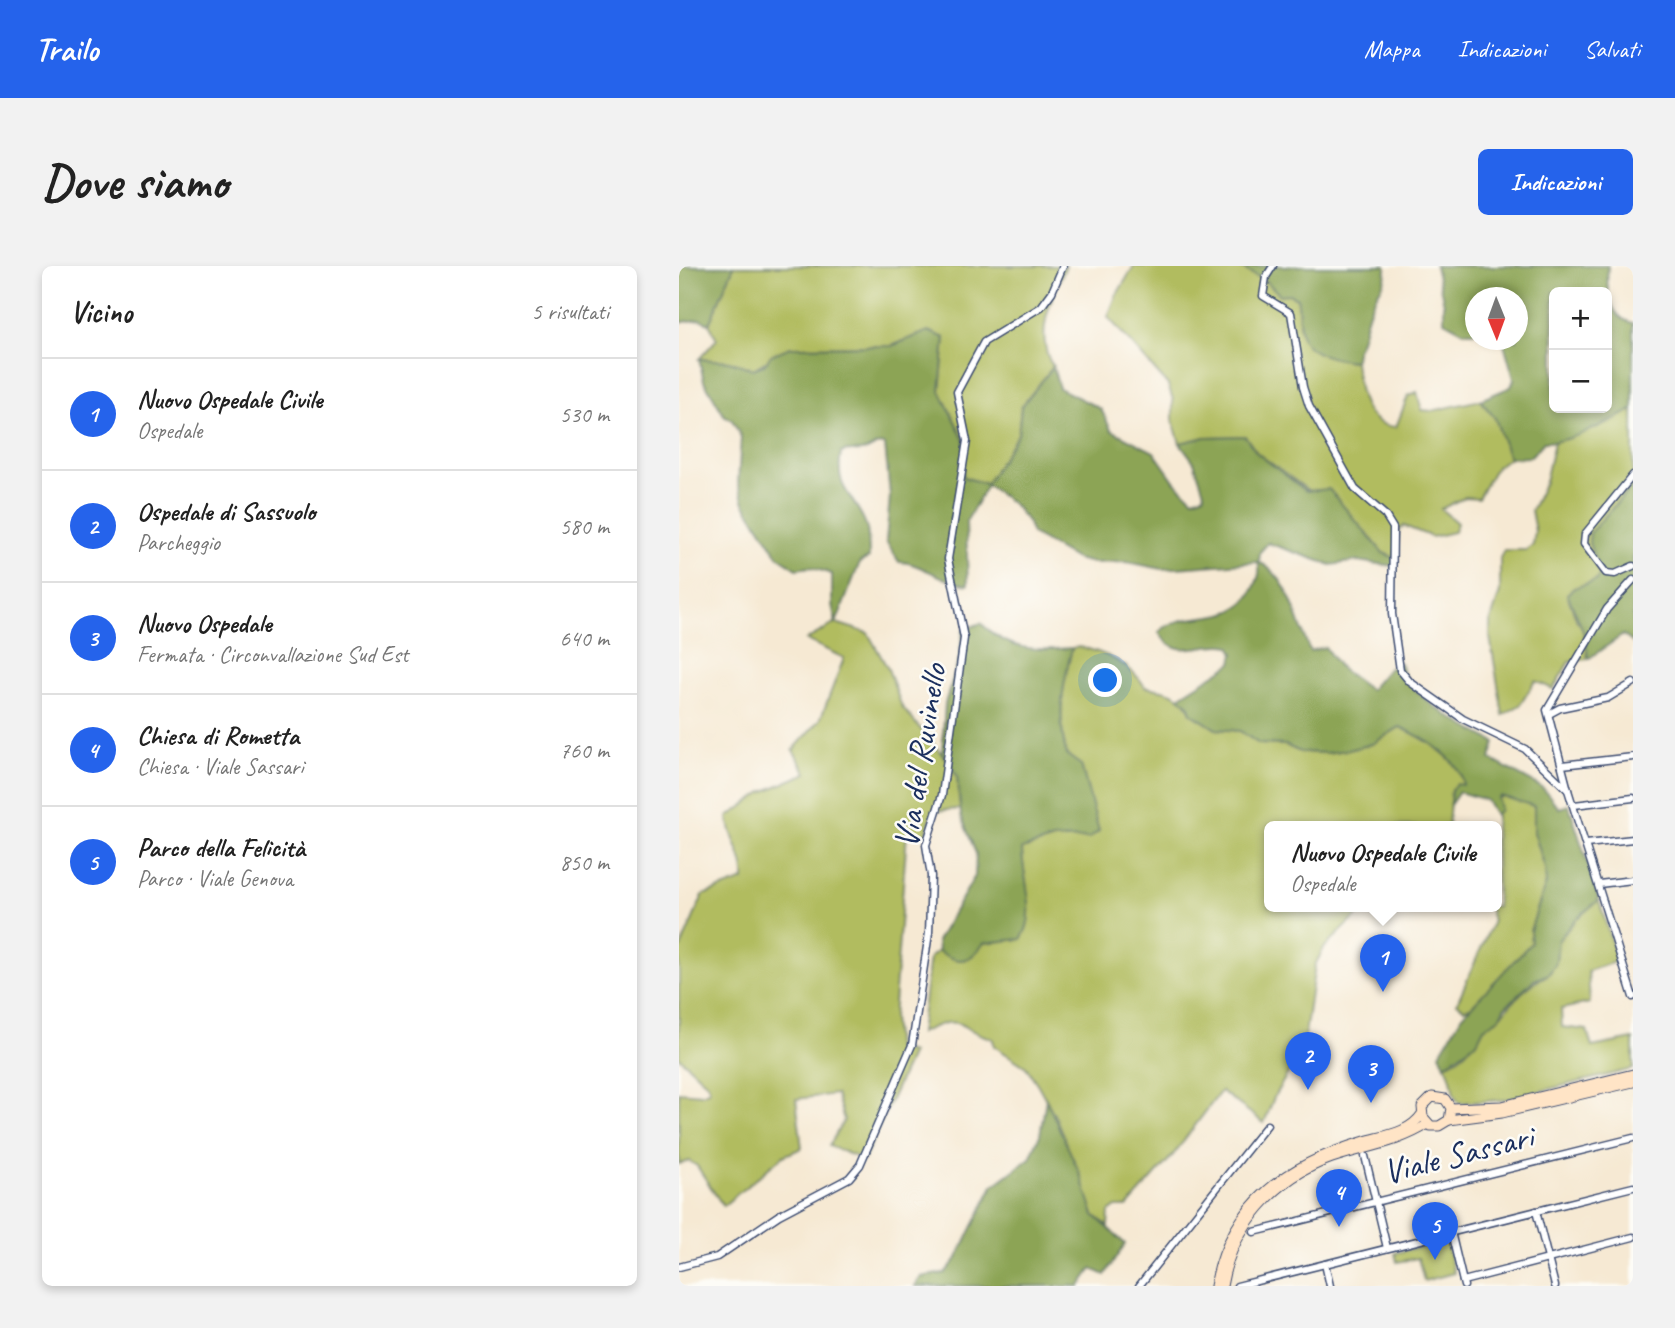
<!DOCTYPE html>
<html lang="it">
<head>
<meta charset="utf-8">
<style>
  :root { --surface:#fff; --page:#f2f2f2; --text:#222; --muted:#767676; --line:#e0e0e0; --accent:#2563eb }
  body { margin:0; font-family:Caveat,sans-serif; background:var(--page); color:var(--text) }
  .controls { position:absolute; right:21px; top:21px; display:grid; overflow:hidden; border-radius:10px; box-shadow:0 4px 10px #0003 }
  .controls button { width:63px; height:63px; display:grid; place-items:center; padding:0; border:0; border-bottom:2px solid var(--line); background:var(--surface); color:var(--text); font:35px sans-serif }
  .compass { position:absolute; left:786px; top:21px; width:63px; height:63px; border-radius:50%; background:var(--surface); box-shadow:0 4px 10px #0003; rotate:179deg }
  .you { position:absolute; left:427px; top:415px; width:24px; height:24px; margin:-18px; border:5px solid #fff; border-radius:50%; background:#1a73e8; box-shadow:0 0 0 10px #1a73e833 }
  .badge { display:grid; place-items:center; width:46px; height:46px; border-radius:50%; background:var(--accent); color:#fff; font-size:23px; font-weight:700 }
  .pin { position:absolute; translate:-50% -58px; filter:drop-shadow(0 2px 4px #0008) }
  .pin::after { content:''; position:absolute; top:37px; width:24px; height:21px; background:inherit; clip-path:polygon(0 0,100% 0,50% 100%) }
  .popup { position:absolute; left:585px; top:555px; width:238px; height:91px; box-sizing:border-box; display:grid; place-content:center; border-radius:10px; background:var(--surface); filter:drop-shadow(0 2px 5px #0005); font-size:23px; white-space:nowrap; color:var(--muted) }
  .popup b { font-size:26px; color:var(--text) }
  .popup::after { content:''; position:absolute; left:50%; top:100%; margin-left:-14px; border:14px solid transparent; border-top-color:var(--surface) }
  .list { margin:0; padding:0; list-style:none }
  h2 { display:flex; justify-content:space-between; align-items:center; height:91px; margin:0; padding:0 28px; font-size:30px }
  h2 small { font-size:23px; font-weight:400; color:var(--muted) }
  .list li { display:grid; grid-template-columns:46px 1fr auto; gap:21px; align-items:center; box-sizing:border-box; height:112px; padding:0 28px; border-top:2px solid var(--line) }
  .list b { display:block; font-size:26px; white-space:nowrap }
  .list p { margin:0; font-size:23px; white-space:nowrap; color:var(--muted) }
  .list em { font-size:23px; font-style:normal; color:var(--muted) }
  .map { position:relative; flex:none; width:954px; height:1020px; overflow:hidden; border-radius:10px }
  header { display:flex; align-items:center; gap:42px; box-sizing:border-box; height:98px; padding:0 35px; background:var(--accent); color:#fff }
  header strong { font-size:33px }
  nav { display:flex; gap:38px; margin-inline-start:auto; font-size:24px }
  .intro { display:flex; align-items:center; justify-content:space-between; box-sizing:border-box; height:168px; padding:0 42px }
  h1 { margin:0; font-size:49px }
  .button { padding:18px 32px; border-radius:10px; background:var(--accent); color:#fff; font-size:24px; font-weight:700 }
  main { display:flex; gap:42px; padding:0 42px }
  aside { flex:1; background:var(--surface); border-radius:10px; box-shadow:0 4px 10px #0003 }
  .map>svg:first-child { display:block }
</style>
</head>
<body>
<header>
<strong>Trailo</strong>
<nav><a>Mappa</a><a>Indicazioni</a><a>Salvati</a></nav>
</header>
<div class="intro"><h1>Dove siamo</h1><a class="button">Indicazioni</a></div>
<main>
<aside>
<h2>Vicino<small>5 risultati</small></h2>
<ul class="list">
<li><span class="badge">1</span><div><b>Nuovo Ospedale Civile</b><p>Ospedale</p></div><em>530 m</em></li>
<li><span class="badge">2</span><div><b>Ospedale di Sassuolo</b><p>Parcheggio</p></div><em>580 m</em></li>
<li><span class="badge">3</span><div><b>Nuovo Ospedale</b><p>Fermata · Circonvallazione Sud Est</p></div><em>640 m</em></li>
<li><span class="badge">4</span><div><b>Chiesa di Rometta</b><p>Chiesa · Viale Sassari</p></div><em>760 m</em></li>
<li><span class="badge">5</span><div><b>Parco della Felicità</b><p>Parco · Viale Genova</p></div><em>850 m</em></li>
</ul>
</aside>
<div class="map">
<svg width="954" height="1020" viewBox="0 0 954 1020">
  <rect width="100%" height="100%" fill="#fdfcf7"/>
  <filter id="ink" filterUnits="userSpaceOnUse"><feTurbulence type="fractalNoise" baseFrequency=".0143" numOctaves="2"/><feDisplacementMap in="SourceGraphic" scale="14" xChannelSelector="R" yChannelSelector="G"/><feConvolveMatrix kernelMatrix="1 2 1 2 8 2 1 2 1" color-interpolation-filters="sRGB"/></filter>
  <filter id="wash" filterUnits="userSpaceOnUse"><feTurbulence type="fractalNoise" baseFrequency=".00686" numOctaves="4" result="noise"/><feDisplacementMap in="SourceGraphic" scale="28" xChannelSelector="R" yChannelSelector="G"/><feGaussianBlur stdDeviation="1.57" result="paint"/><feColorMatrix in="noise" values="0 0 0 0 0 0 0 0 0 0 0 0 0 0 0 0 0 1.4 0 .05"/><feComposite in="paint" operator="in"/></filter>
  <g filter="url(#wash)">
    <rect width="100%" height="100%" fill="#f6e9d3"/>
    <g fill="#b1bc5e" stroke="#66765e" stroke-width="2">
      <path d="M55 0H387C373 31 354 68 374 101L342 141 339 168 308 218 284 211 286 176 261 125 266 72 238 69 213 80 111 81 74 103 50 95 20 93 38 73 30 58Z"/>
      <path d="M455 0H559L618 32C621 43 618 61 623 71 633 89 658 93 676 95 679 124 683 159 717 161L729 130 738 126 743 144 753 145 801 134 816 152 830 192 817 201 799 232 786 231 762 243 778 257 775 266 753 271 725 260 720 264 716 292 704 287 688 267 578 187 566 170 526 171 501 177 494 155V134L489 119 429 51 437 30Z"/>
      <path d="M954 144V219L911 267 921 308 917 315 896 322 888 328 898 355 907 365 909 393 890 396 874 423 856 415 841 439 824 449 811 371V357L821 326V292L825 284H847L854 279 856 265 852 245 866 216 875 176Z"/>
      <path d="M157 357 189 367 209 403 223 441 273 500 278 510 281 543 254 545 247 569 228 567 214 752 217 783 233 787 185 894 150 880 165 854 157 828 117 833 123 882 104 890 44 940 18 900 10 895 0 898V826L23 828 31 824 28 817 0 791V686L24 629 65 614C67 593 51 573 49 551L84 526 128 507 114 484 141 454 165 392 127 374Z"/>
      <path d="M401 381C426 386 453 399 466 421 486 424 505 426 512 447L537 463 561 465 580 478 606 479 621 486 648 487 674 483 693 478 721 461C744 471 781 492 784 519L772 524 769 560H590V640H688L645 682 636 699 624 782 596 829 585 857 542 825 494 889 448 941H437L430 946 429 960 415 949 377 852 359 819 347 801 315 780 314 773C274 761 286 746 241 767L251 691 259 685C279 698 291 698 304 677L342 673C359 650 343 610 343 583L375 573 410 572 420 565 402 499 388 489C377 453 384 419 393 382Z"/>
      <path d="M826 530 855 540V566L866 602 867 617 851 665 852 677 797 738 786 743 778 737 814 655 810 640H818L816 560 819 532Z"/>
      <path d="M920 634 938 695 909 705 911 737 882 743 883 761 908 764 913 781 954 773V803L824 834 780 837C770 826 777 815 766 799 789 790 793 778 806 761 810 757 816 756 820 752 835 734 848 719 870 708 874 697 875 685 879 675 886 659 906 642 920 634Z"/>
      <path d="M767 975 775 1007 745 1015 739 992 718 996 716 987Z"/>
    </g>
    <g fill="#8ca455" stroke="#546a5a" stroke-width="2" fill-rule="evenodd">
      <path d="M0 0H55L30 58 21 53 0 57Z"/>
      <path d="M559 0H707C708 18 701 22 694 36 688 49 686 61 682 74 679 83 675 86 676 95 660 94 629 89 623 71 619 59 621 45 618 32L610 28 601 29 587 15Z"/>
      <path d="M756 0H929C927 21 929 52 954 57V144C930 155 890 178 865 176L851 191 830 192 816 152 801 134 832 121 835 113 824 74H838V32H796V66H785L765 55V38ZM875 26H928V142H875Z"/>
      <path d="M249 65 266 72 261 125 286 176 284 211 307 218 339 168 342 141 374 101 380 122 422 143 432 164 475 186 496 216 514 233 526 229 515 196 501 177 526 171 566 170 578 187 627 225 650 223 704 287 716 292 715 300 678 295 652 299 589 277 581 286 580 296C611 310 618 356 631 385L646 381 661 402 691 424 709 403 721 397C729 432 786 460 816 476L811 493 864 522 880 542 890 539 920 634 896 654 879 675 877 697 870 708 855 714 825 742 820 752 805 762 798 776 766 799 761 787 783 750 852 677 851 665 867 617 866 602 855 566V540L822 530 819 532 821 544 816 549 807 534 780 526 771 539 772 524 777 518 784 519C782 492 743 471 721 461L693 478 674 483 648 487 621 486 606 479 580 478 561 465 537 463 512 447 509 438 500 431 553 397 555 387 551 380C525 374 497 397 480 366 507 340 556 365 575 322 579 312 582 307 579 296L483 303 448 296 414 297 397 293 353 268 348 255 335 239 308 219 287 256 289 319C262 316 241 296 220 296L207 275 211 230 206 179C196 177 196 181 188 184 179 187 171 183 162 187 155 225 176 229 187 259 190 269 190 282 190 292L181 296 157 357 153 339V308L131 301 118 303 100 291 65 237 59 217 62 171 53 154 45 149 25 115 20 93 50 95 74 103 85 99 92 89 111 81 213 80Z"/>
      <path d="M954 219V377L944 369 909 393C907 365 899 354 888 328L895 322 917 315 921 308 910 277 911 267Z"/>
      <path d="M302 357C329 385 356 385 393 382 384 419 377 453 388 489L402 499 420 565 411 572 375 573 343 583C343 612 360 648 342 673L305 677C291 698 279 698 259 685L258 675 296 610 297 588 282 549 278 510 263 486 266 437 280 393 284 364Z"/>
      <path d="M367 833 403 912 415 949 446 978 426 1009 413 1003 401 1020H236L242 1011 266 1007 277 994 314 920 351 892 361 869Z"/>
    </g>
  </g>
  <g filter="url(#ink)">
    <g fill="none" stroke-linecap="round" stroke-linejoin="round">
      <defs>
        <g id="minor">
          <path d="M594 0 587 11 584 30 612 47 624 121 630 140 676 223 706 249 714 262 713 348 721 404 731 416 784 453 846 483 889 524"/>
          <path d="M954 209 906 268 905 278 927 307 936 308 954 300"/>
          <path d="M954 314 928 343 868 444 889 524 954 731"/>
          <path d="M870 448 881 442 929 432 954 417"/>
          <path d="M883 499 954 491"/>
          <path d="M895 539 954 532"/>
          <path d="M907 578 954 573"/>
          <path d="M920 618 954 614"/>
          <path d="M686 890 708 982"/>
          <path d="M857 945 876 1020"/>
          <path d="M575 966 954 872"/>
          <path d="M772 966 785 1020"/>
          <path d="M646 998 651 1020"/>
          <path d="M0 1001 38 991 100 949 170 912 181 899 233 779 250 667 252 610 247 579 263 529 285 372 269 293 288 175 278 126 305 76 362 41 373 26 384 0"/>
          <path d="M784 1015 954 971"/>
          <path d="M460 1020 588 859"/>
          <path d="M558 1020 954 921"/>
        </g>
        <g id="secondary">
          <path d="M772 842 770 854 760 860H752L744 851 743 841 753 831 766 833 772 842 823 840 954 808"/>
          <path d="M770 854 823 847 954 816"/>
          <path d="M536 1020C552 936 609 898 686 875 707 869 730 867 743 848"/>
          <path d="M543 1020C553 961 597 911 653 892 686 881 720 877 749 858"/>
        </g>
      </defs>
      <use href="#minor" stroke="#3c4b70" stroke-width="9"/>
      <use href="#secondary" stroke="#3c4b70" stroke-width="11"/>
      <use href="#minor" stroke="#fff" stroke-width="6"/>
      <use href="#secondary" stroke="#ffe4c6" stroke-width="9"/>
    </g>
  </g>
  <g text-anchor="middle" dominant-baseline="central" stroke-width="5" stroke-linejoin="round" paint-order="stroke">
    <g font-size="35" fill="#1b2f5e" stroke="#fdfcf7">
      <text transform="translate(241 490) rotate(-81)">Via del Ruvinello</text>
      <text transform="translate(779 888) rotate(-14)">Viale Sassari</text>
    </g>
  </g>
</svg>
<div class="controls">
<button>+</button>
<button>−</button>
</div>
<svg class="compass" viewBox="-18 -18 36 36"><path d="M0-13l5 13h-10z" fill="#e53935"/><path d="M0 13l5-13h-10z" fill="#767676"/></svg>
<div class="you"></div>
<div class="pin badge" style="left:704px;top:726px">1</div>
<div class="popup"><b>Nuovo Ospedale Civile</b>Ospedale</div>
<div class="pin badge" style="left:629px;top:824px">2</div>
<div class="pin badge" style="left:692px;top:837px">3</div>
<div class="pin badge" style="left:660px;top:961px">4</div>
<div class="pin badge" style="left:756px;top:994px">5</div>
</div>
</main>
</body>
</html>
